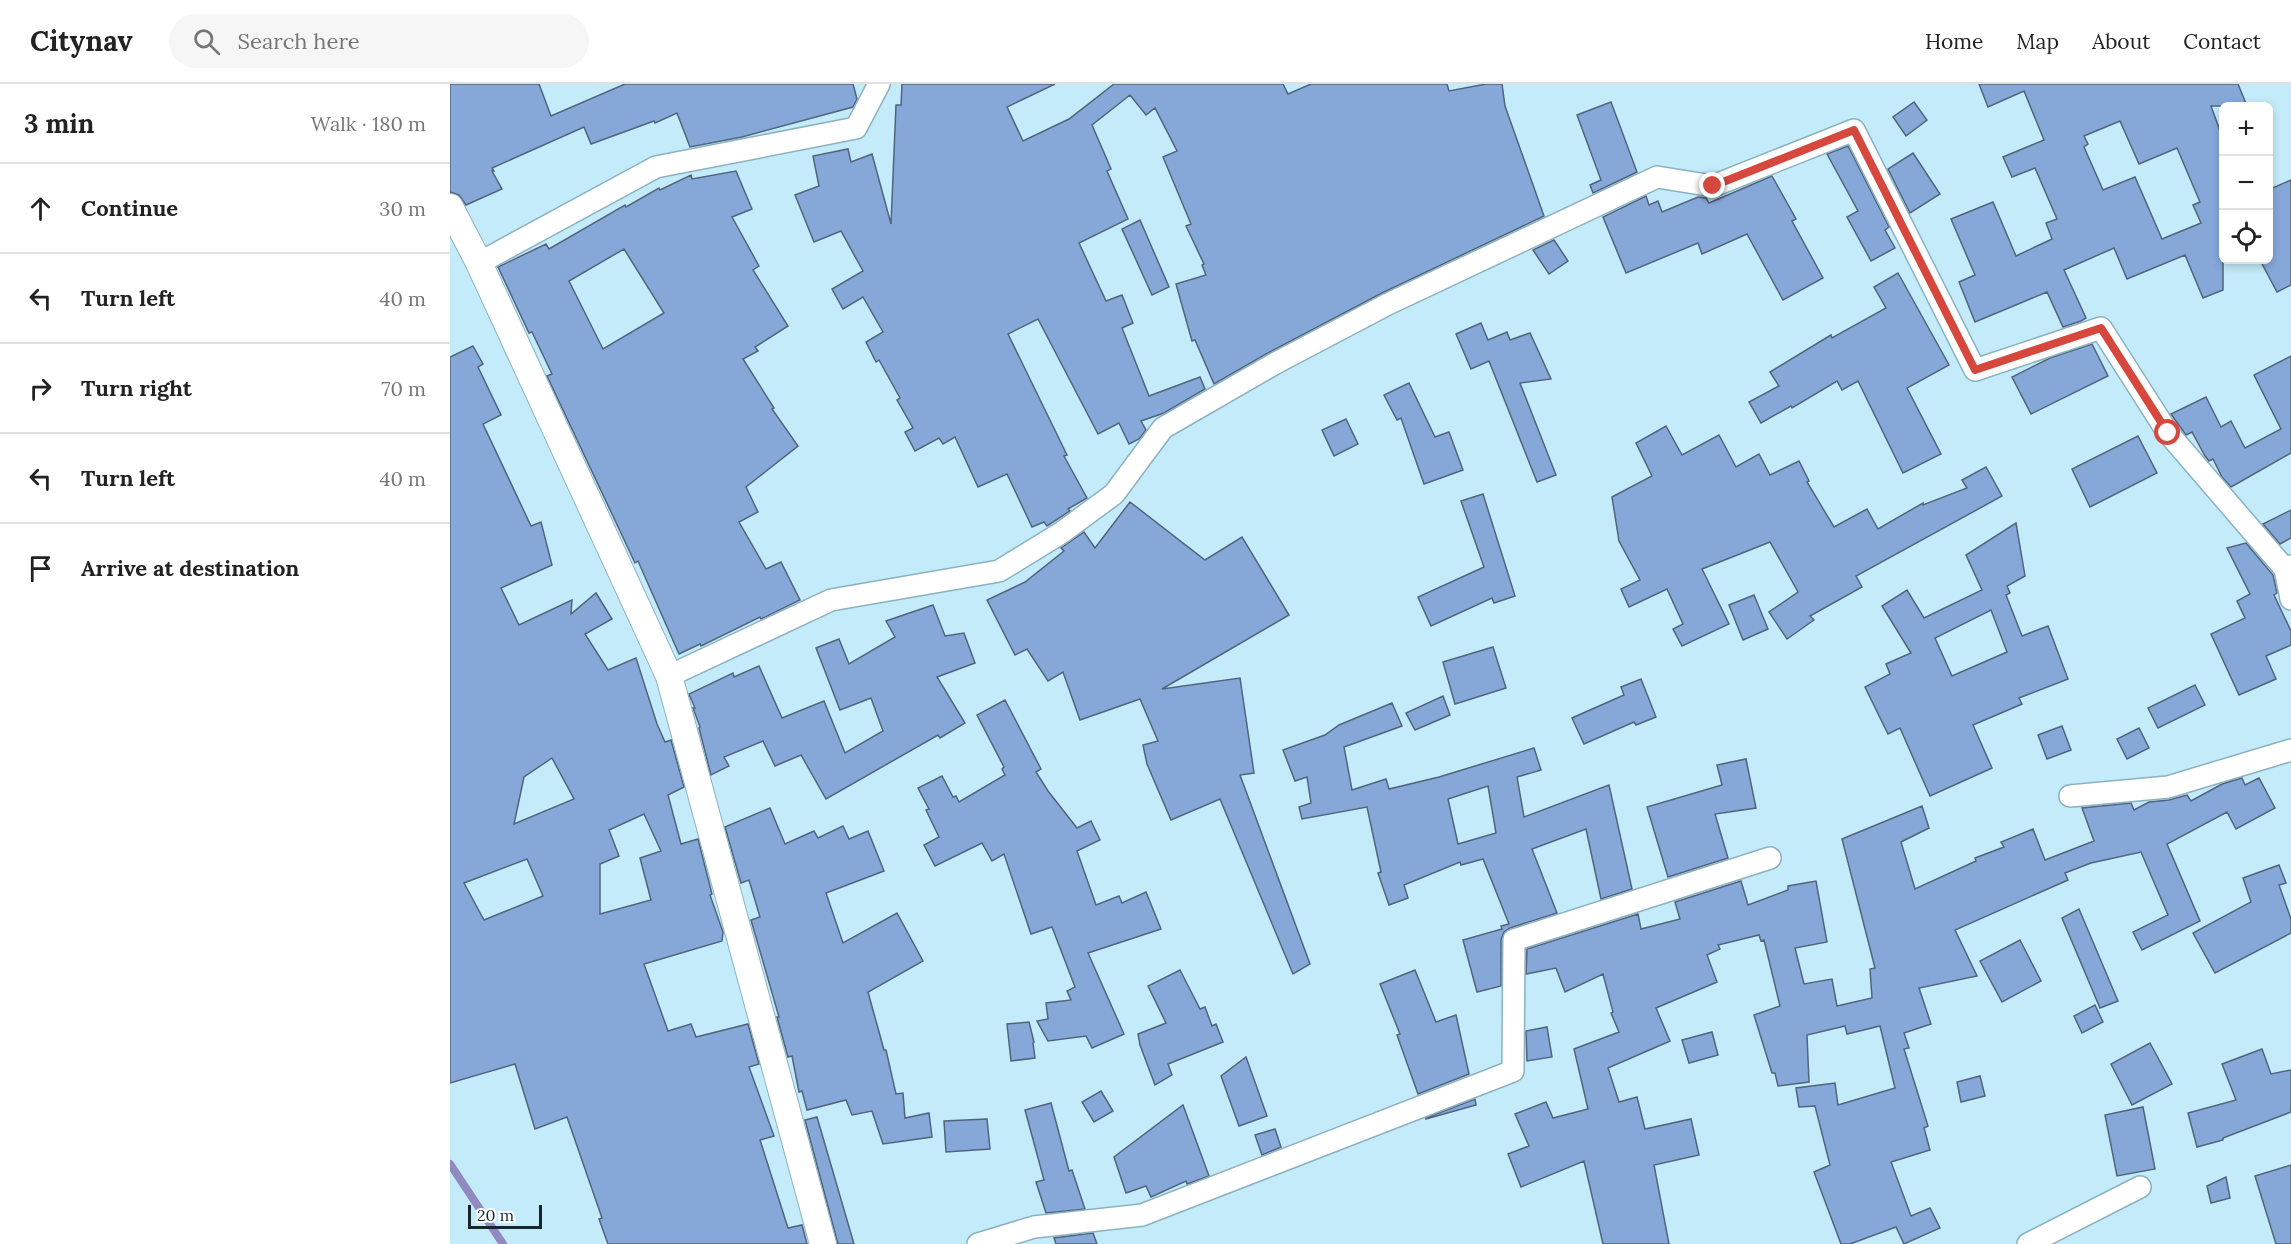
<!DOCTYPE html>
<html lang="en">
<head>
<meta charset="utf-8">
<style>
  :root { --surface:#fff; --page:#f6f6f6; --text:#222; --muted:#767676; --line:#e0e0e0 }
  body { margin:0; font-family:Lora,serif; background:var(--page); color:var(--text) }
  .controls { position:absolute; right:18px; top:18px; display:grid; overflow:hidden; border-radius:9px; box-shadow:0 3px 9px #0003 }
  .controls button { width:54px; height:54px; display:grid; place-items:center; padding:0; border:0; border-bottom:2px solid var(--line); background:var(--surface); color:var(--text); font:30px sans-serif }
  .scale { position:absolute; left:18px; bottom:15px; width:74px; box-sizing:border-box; padding-left:6px; border:3px solid #16252b; border-top:0; font-size:16px; line-height:21px; white-space:nowrap; color:#16252b; -webkit-text-stroke:4px #fff; paint-order:stroke }
  .stop { position:absolute; width:18px; height:18px; margin:-14px; border:4px solid #d6483e; border-radius:50%; background:#fff }
  .stop.end { background:#d6483e; border-color:#fff; box-shadow:0 2px 6px #0008 }
  .list { margin:0; padding:0; list-style:none }
  h2 { display:flex; justify-content:space-between; align-items:center; height:78px; margin:0; padding:0 24px; font-size:26px }
  h2 small { font-size:20px; font-weight:400; color:var(--muted) }
  .list li { display:grid; grid-template-columns:39px 1fr auto; gap:18px; align-items:center; box-sizing:border-box; height:90px; padding:0 24px; border-top:2px solid var(--line) }
  .list b { display:block; font-size:22px; white-space:nowrap }
  .list em { font-size:20px; font-style:normal; color:var(--muted) }
  .icon { flex:none; width:33px; height:33px; fill:none; stroke:currentColor; stroke-width:2; stroke-linecap:round; stroke-linejoin:round }
  .map { position:relative; flex:none; width:1841px; height:1160px; overflow:hidden }
  header { display:flex; align-items:center; gap:36px; box-sizing:border-box; height:84px; padding:0 30px; background:var(--surface); border-bottom:2px solid var(--line) }
  header strong { font-size:28px }
  nav { display:flex; gap:33px; margin-inline-start:auto; font-size:21px }
  .search { width:420px; height:54px; background:var(--page); display:flex; align-items:center; gap:15px; box-sizing:border-box; padding:0 21px; border-radius:33px; color:var(--muted); font-size:22px }
  main { display:flex }
  aside { flex:1; background:var(--surface) }
  .map>svg:first-child { display:block }
</style>
</head>
<body>
<header>
<strong>Citynav</strong>
<div class="search"><svg class="icon" aria-label="search" viewBox="0 0 24 24"><circle cx="10" cy="10" r="6"/><path d="M15 15l6 6"/></svg>Search here</div>
<nav><a>Home</a><a>Map</a><a>About</a><a>Contact</a></nav>
</header>
<main>
<aside>
<h2>3 min<small>Walk · 180 m</small></h2>
<ul class="list">
<li><svg class="icon" aria-label="ahead" viewBox="0 0 24 24"><path d="M12 20V5M6 11l6-6 6 6"/></svg><div><b>Continue</b></div><em>30 m</em></li>
<li><svg class="icon" aria-label="left" viewBox="0 0 24 24"><path d="M17 20v-9H6M10 6l-5 5 5 5"/></svg><div><b>Turn left</b></div><em>40 m</em></li>
<li><svg class="icon" aria-label="right" viewBox="0 0 24 24"><path d="M7 20v-9h11M14 6l5 5-5 5"/></svg><div><b>Turn right</b></div><em>70 m</em></li>
<li><svg class="icon" aria-label="left" viewBox="0 0 24 24"><path d="M17 20v-9H6M10 6l-5 5 5 5"/></svg><div><b>Turn left</b></div><em>40 m</em></li>
<li><svg class="icon" aria-label="arrive" viewBox="0 0 24 24"><path d="M6 21V4h12l-3 4 3 4H6"/></svg><div><b>Arrive at destination</b></div></li>
</ul>
</aside>
<div class="map">
<svg width="1841" height="1160" viewBox="0 0 1841 1160">
  <rect width="100%" height="100%" fill="#c4ebfa"/>
  <g fill="none" stroke-linecap="round" stroke-linejoin="round">
    <path stroke="#918ac0" stroke-width="8" d="M0 1080 53 1160"/>
  </g>
  <g fill="#86a8d9" stroke="#52647d" stroke-width="1.5" fill-rule="evenodd">
    <path d="M0 0H89L101 32 175 0H403L407 15 403 23 292 53 240 63 227 29 205 39 204 37 141 60 134 43 42 84 44 87H42L52 105 16 121 9 111 0 108Z"/>
    <path d="M452 0H605L557 23 573 57 619 35 664 0H833L838 10 861 0H997L999 7 1036 0H1052L1055 22 1094 132 932 209 818 269 764 300 745 256 742 257 726 200 756 191 752 181 754 180 736 142 741 140 713 73 727 67 705 24 696 31 680 11 642 41 661 85 657 87 678 135 629 159 656 217 672 211 683 239 672 244 699 312 750 293 755 305 714 329 691 337 696 346 689 355 679 360 669 339 648 350 588 235 558 250 617 371 614 372 637 414 618 425 620 427 597 442 594 438 582 443 557 390 528 403 505 353 493 360 489 354 465 367 455 348 463 344 447 316 450 314 429 276 426 278 416 258 433 248 413 213 393 225 382 205 413 187 391 147 364 158 345 111 369 102 363 72 398 65 401 78 422 70 441 140 446 21H451Z"/>
    <path d="M1529 0H1788L1797 22H1761L1773 55V206L1753 214 1735 171 1677 195 1664 164 1614 186 1636 234 1631 237 1613 243 1597 208 1525 238 1509 198 1525 191 1501 135 1543 118 1566 172 1602 155 1596 139 1607 135 1585 84 1562 93 1553 73 1594 56 1574 7 1538 23ZM1670 37 1689 80 1727 64 1750 118 1743 121 1751 139 1712 155 1685 93 1653 106 1634 63 1638 60 1634 52Z"/>
    <path d="M1161 18 1187 88 1143 109 1140 101 1151 96 1127 31Z"/>
    <path d="M1464 18 1477 36 1456 52 1443 33Z"/>
    <path d="M1398 62 1439 143 1435 146 1445 164 1421 177 1397 133 1408 127 1377 70Z"/>
    <path d="M1463 69 1490 110 1460 129 1438 85Z"/>
    <path d="M286 87 302 125 282 133 309 182 303 186 338 242 305 263 308 267 293 275 324 324 322 325 348 362 296 403 308 428 289 438 316 485 331 478 350 516 311 535 310 533 251 562 250 560 229 570 188 477 185 479 170 447 97 292 102 290 82 248 79 249 48 183 96 160 99 165 175 121 176 123 209 104 210 106 241 91 242 95ZM174 165 214 229 153 265 119 197Z"/>
    <path d="M1322 92 1346 135 1342 137 1373 194 1333 216 1297 150 1252 170 1248 159 1176 189 1153 133 1196 112 1199 121 1208 117 1212 128 1248 113 1256 114 1259 119Z"/>
    <path d="M1841 96V201L1827 208 1810 176H1818V106Z"/>
    <path d="M690 136 719 203 702 211 672 145Z"/>
    <path d="M1104 156 1118 177 1099 190 1083 166Z"/>
    <path d="M1448 189 1499 281 1457 304 1491 370 1453 389 1408 297 1392 306 1387 297 1342 324 1341 322 1311 339 1299 318 1329 302 1320 288 1381 251 1382 254 1436 224 1424 203Z"/>
    <path d="M1031 239 1038 256 1057 248 1060 256 1080 249 1101 295 1070 299 1106 391 1087 398 1039 277 1021 285 1006 250Z"/>
    <path d="M1642 260 1658 292 1581 330 1562 293 1600 274Z"/>
    <path d="M23 262 33 280 28 283 51 331 33 340 81 442 91 438 102 481 51 504 69 541 122 516 121 530 146 509 162 535 135 550 158 586 186 574 207 640 215 658 221 656 234 703 218 711 231 760 248 755 262 810 260 811 273 848 272 857 194 880 218 947 241 940 246 953 298 940 309 980 299 983 324 1052 310 1056 338 1144 352 1141 357 1160H158L149 1135 152 1134 117 1033 85 1045 65 980 0 999V273ZM102 674 124 715 64 740 74 693ZM194 730 211 767 190 774 201 816 150 830V780L169 772 159 746ZM77 775 93 812 34 836 14 799Z"/>
    <path d="M1841 272V369L1781 403 1772 393 1763 375 1759 377 1755 372 1742 348 1736 351 1721 330 1756 313 1771 343 1781 337 1795 364 1831 345 1804 291Z"/>
    <path d="M959 299 985 353 999 348 1013 386 974 400 951 334 947 336 934 311Z"/>
    <path d="M896 335 908 360 884 372 872 346Z"/>
    <path d="M1216 342 1232 371 1269 351 1286 383 1309 370 1320 391 1349 377 1359 397 1357 398 1384 443 1417 425 1428 445 1473 419V421L1517 404 1512 396 1536 383 1552 412 1406 492 1412 503 1360 532 1364 536 1337 555 1319 528 1348 508 1320 458 1252 485 1279 540 1232 562 1223 545 1233 540 1217 505 1179 523 1171 505 1190 496 1169 457 1162 413 1202 392 1186 359Z"/>
    <path d="M1688 352 1707 389 1640 423 1622 385Z"/>
    <path d="M1033 410 1065 512 1044 519 1042 514 981 542 968 513 1034 483 1011 417Z"/>
    <path d="M680 418 755 476 792 453 839 531 712 605 790 594 804 689 790 691 860 880 843 890 770 715 721 736 697 680 693 661 708 657 690 615 630 636 613 588 598 597 577 565 565 571 537 516 575 498 614 467 611 464 634 448 645 464Z"/>
    <path d="M1841 426V454L1830 460 1813 440Z"/>
    <path d="M1566 439 1575 492 1557 502 1560 509 1556 511 1572 552 1598 542 1618 595 1569 614 1572 620 1523 641 1542 684 1480 712 1450 644 1438 650 1415 603 1440 590 1436 580 1461 569 1432 522 1457 506 1474 534 1532 506 1516 471ZM1541 526 1557 568 1502 592 1485 554Z"/>
    <path d="M1796 459 1823 491 1827 509 1824 511 1841 547V561L1816 572 1826 595 1789 611 1761 550 1795 534 1787 517 1800 510 1777 464Z"/>
    <path d="M1304 511 1318 545 1293 556 1279 521Z"/>
    <path d="M483 521 495 552 514 549 525 579 487 593 515 639 490 654 488 651 376 715 351 671 325 682 313 657 274 673 279 682 261 691 249 644 250 643 243 624H245L239 610 283 589 284 593 309 582 332 634 374 617 395 669 433 647 421 614 390 626 366 564 389 555 399 580 445 553 436 537Z"/>
    <path d="M1043 563 1056 604 1005 620 993 578Z"/>
    <path d="M1191 595 1206 633 1186 641 1184 638 1134 660 1122 634 1174 611 1171 603Z"/>
    <path d="M1745 601 1755 621 1708 644 1698 624Z"/>
    <path d="M993 612 1000 631 965 646 956 629Z"/>
    <path d="M555 616 591 685 586 688 598 707 627 744 641 737 650 756 627 767 646 821 669 812 672 819 696 808 711 845 638 869 674 950 642 964 636 952 598 957 587 937 598 935 596 919 621 916 617 907 625 903 602 843 581 850 554 770 542 777 532 759 485 782 474 761 489 753 476 726 479 725 468 704 492 692 503 713 506 712 509 718 555 691 552 685 554 683 527 631Z"/>
    <path d="M942 619 952 642 894 663 902 706 936 695 939 705 989 693 1084 664 1091 686 1067 693 1074 733 1159 701 1182 805 1151 815 1136 745 1082 765 1107 829 1060 844 1054 848 1051 856V902L1027 908 1013 856 1052 845 1051 842 1059 840 1033 775 1011 781 1010 778 954 801 958 814 939 821 928 789 931 788 917 723 852 735 849 723 861 719 857 693 845 697 833 666 875 651 889 641ZM1038 702 1046 749 1008 760 998 715Z"/>
    <path d="M1612 642 1621 666 1597 675 1588 651Z"/>
    <path d="M1689 644 1699 664 1677 675 1667 655Z"/>
    <path d="M1296 675 1306 724 1265 730 1278 774 1218 793 1197 723 1272 701 1267 681Z"/>
    <path d="M1792 694 1795 701 1809 694 1825 724 1786 745 1777 728 1717 760 1750 837 1692 866 1683 848 1718 831 1691 768 1641 779 1615 789 1618 796 1505 846 1527 892 1469 904 1481 940 1454 949 1459 964 1454 965 1478 1042 1474 1044 1480 1066 1441 1078 1461 1132 1480 1124 1490 1144 1454 1160 1446 1143 1400 1160H1391L1364 1088 1380 1081 1365 1022 1349 1023 1346 1004 1385 999 1388 1021 1445 1004 1430 942 1397 950 1395 942 1357 951 1359 998 1328 1002 1325 989H1322L1304 931 1330 922 1314 856 1311 857 1309 851 1268 861 1270 865 1257 871 1267 898 1206 924 1220 957 1158 984 1169 1018 1187 1013 1195 1045 1241 1035 1249 1071 1204 1081 1219 1160H1153L1134 1077 1071 1103 1058 1070 1079 1062 1065 1030 1096 1018 1103 1034 1138 1025 1124 965 1169 948 1161 929 1163 928 1153 890 1115 908 1106 884 1076 890 1077 865 1188 830 1191 845 1230 835 1225 818 1291 797 1298 821 1338 806V802L1366 797 1377 858 1345 864 1354 900 1382 895 1387 922 1422 914 1420 885 1425 884 1392 755 1472 722 1479 744 1451 758 1465 805 1526 777 1525 774 1554 763 1551 758 1583 745 1595 776 1644 757 1632 724 1681 719 1684 726 1699 718 1719 716 1737 711 1741 717 1772 700Z"/>
    <path d="M320 724 335 760 364 747 368 754 393 742 399 755 418 747 434 787 376 809 393 859 447 829 473 877 418 908 434 966H436L446 1010 453 1009 455 1034 479 1029 482 1053 433 1060 422 1027 402 1031 396 1016 357 1026 352 1007 349 1008 342 972 338 973 327 933H329L301 836 310 833 299 796 291 799 275 743Z"/>
    <path d="M1829 781 1836 799 1829 801 1841 835V849L1765 889 1743 849 1801 818 1793 794Z"/>
    <path d="M1629 825 1668 917 1650 924 1612 834Z"/>
    <path d="M1570 856 1591 897 1552 918 1530 877Z"/>
    <path d="M730 886 750 925 755 923 762 942 766 940 773 958 718 980 722 991 705 1001 690 961 688 950 716 939 698 902Z"/>
    <path d="M965 886 986 938 1006 931 1019 990 968 1010 947 951 950 950 930 900Z"/>
    <path d="M1645 921 1653 938 1632 949 1624 932Z"/>
    <path d="M579 938 584 958 583 959 585 974 561 977 557 940Z"/>
    <path d="M1097 943 1102 973 1077 977 1076 947Z"/>
    <path d="M1262 948 1268 971 1239 979 1232 956Z"/>
    <path d="M1700 959 1722 1000 1682 1021 1661 980Z"/>
    <path d="M1812 965 1821 990 1841 986V1028L1773 1054V1056L1747 1063 1738 1029 1786 1016 1772 980Z"/>
    <path d="M796 973 817 1032 789 1042 771 992Z"/>
    <path d="M1530 992 1535 1012 1511 1018 1507 998Z"/>
    <path d="M651 1007 663 1027 644 1038 632 1018Z"/>
    <path d="M1025 1015 1026 1021 976 1035V1034Z"/>
    <path d="M601 1019 619 1087 622 1086 635 1125 596 1129 586 1098 594 1096 575 1026Z"/>
    <path d="M733 1021 759 1092 737 1100 736 1097 701 1113 696 1102 676 1109 664 1073Z"/>
    <path d="M1693 1023 1705 1085 1667 1092 1655 1031Z"/>
    <path d="M367 1033 404 1160H388L355 1036Z"/>
    <path d="M537 1035 540 1065 496 1068 494 1037Z"/>
    <path d="M825 1045 831 1063 812 1071 805 1051Z"/>
    <path d="M1841 1081V1160H1826L1805 1092Z"/>
    <path d="M1776 1093 1780 1114 1761 1119 1757 1102Z"/>
    <path d="M643 1149 647 1160H606L604 1154Z"/>
  </g>
  <g fill="none" stroke-linecap="round" stroke-linejoin="round">
    <defs>
      <g id="minor">
        <path d="M29 179 206 83 406 44 429 0"/>
        <path d="M1841 482 1835 485 1841 515"/>
        <path d="M219 592 381 516 549 487 611 449 664 410 713 344 824 280 938 220 1207 93 1263 102 1404 46 1525 286 1651 244 1718 349 1835 485"/>
        <path d="M1620 712 1718 703 1841 666"/>
        <path d="M528 1160 584 1143 692 1131 1063 987 1064 856 1320 774"/>
        <path d="M1578 1160 1690 1103"/>
      </g>
      <path id="tertiary" d="M0 123 29 179 219 592 373 1160"/>
    </defs>
    <use href="#minor" stroke="#8cb2c0" stroke-width="24"/>
    <use href="#tertiary" stroke="#8cb2c0" stroke-width="28"/>
    <use href="#minor" stroke="#fff" stroke-width="21"/>
    <use href="#tertiary" stroke="#fff" stroke-width="26"/>
  </g>
  <g fill="none" stroke-linecap="round" stroke-linejoin="round">
    <path stroke="#d6483e" stroke-width="8" d="M1263 102 1404 46 1525 286 1651 244 1718 349"/>
  </g>
</svg>
<div class="controls">
<button>+</button>
<button>−</button>
<button><svg class="icon" aria-label="locate" viewBox="0 0 24 24"><circle cx="12" cy="12" r="6"/><path d="M12 2v4M12 18v4M2 12h4M18 12h4"/></svg></button>
</div>
<div class="scale">20 m</div>
<div class="stop" style="left:1718px;top:349px"></div>
<div class="stop end" style="left:1263px;top:102px"></div>
</div>
</main>
</body>
</html>
